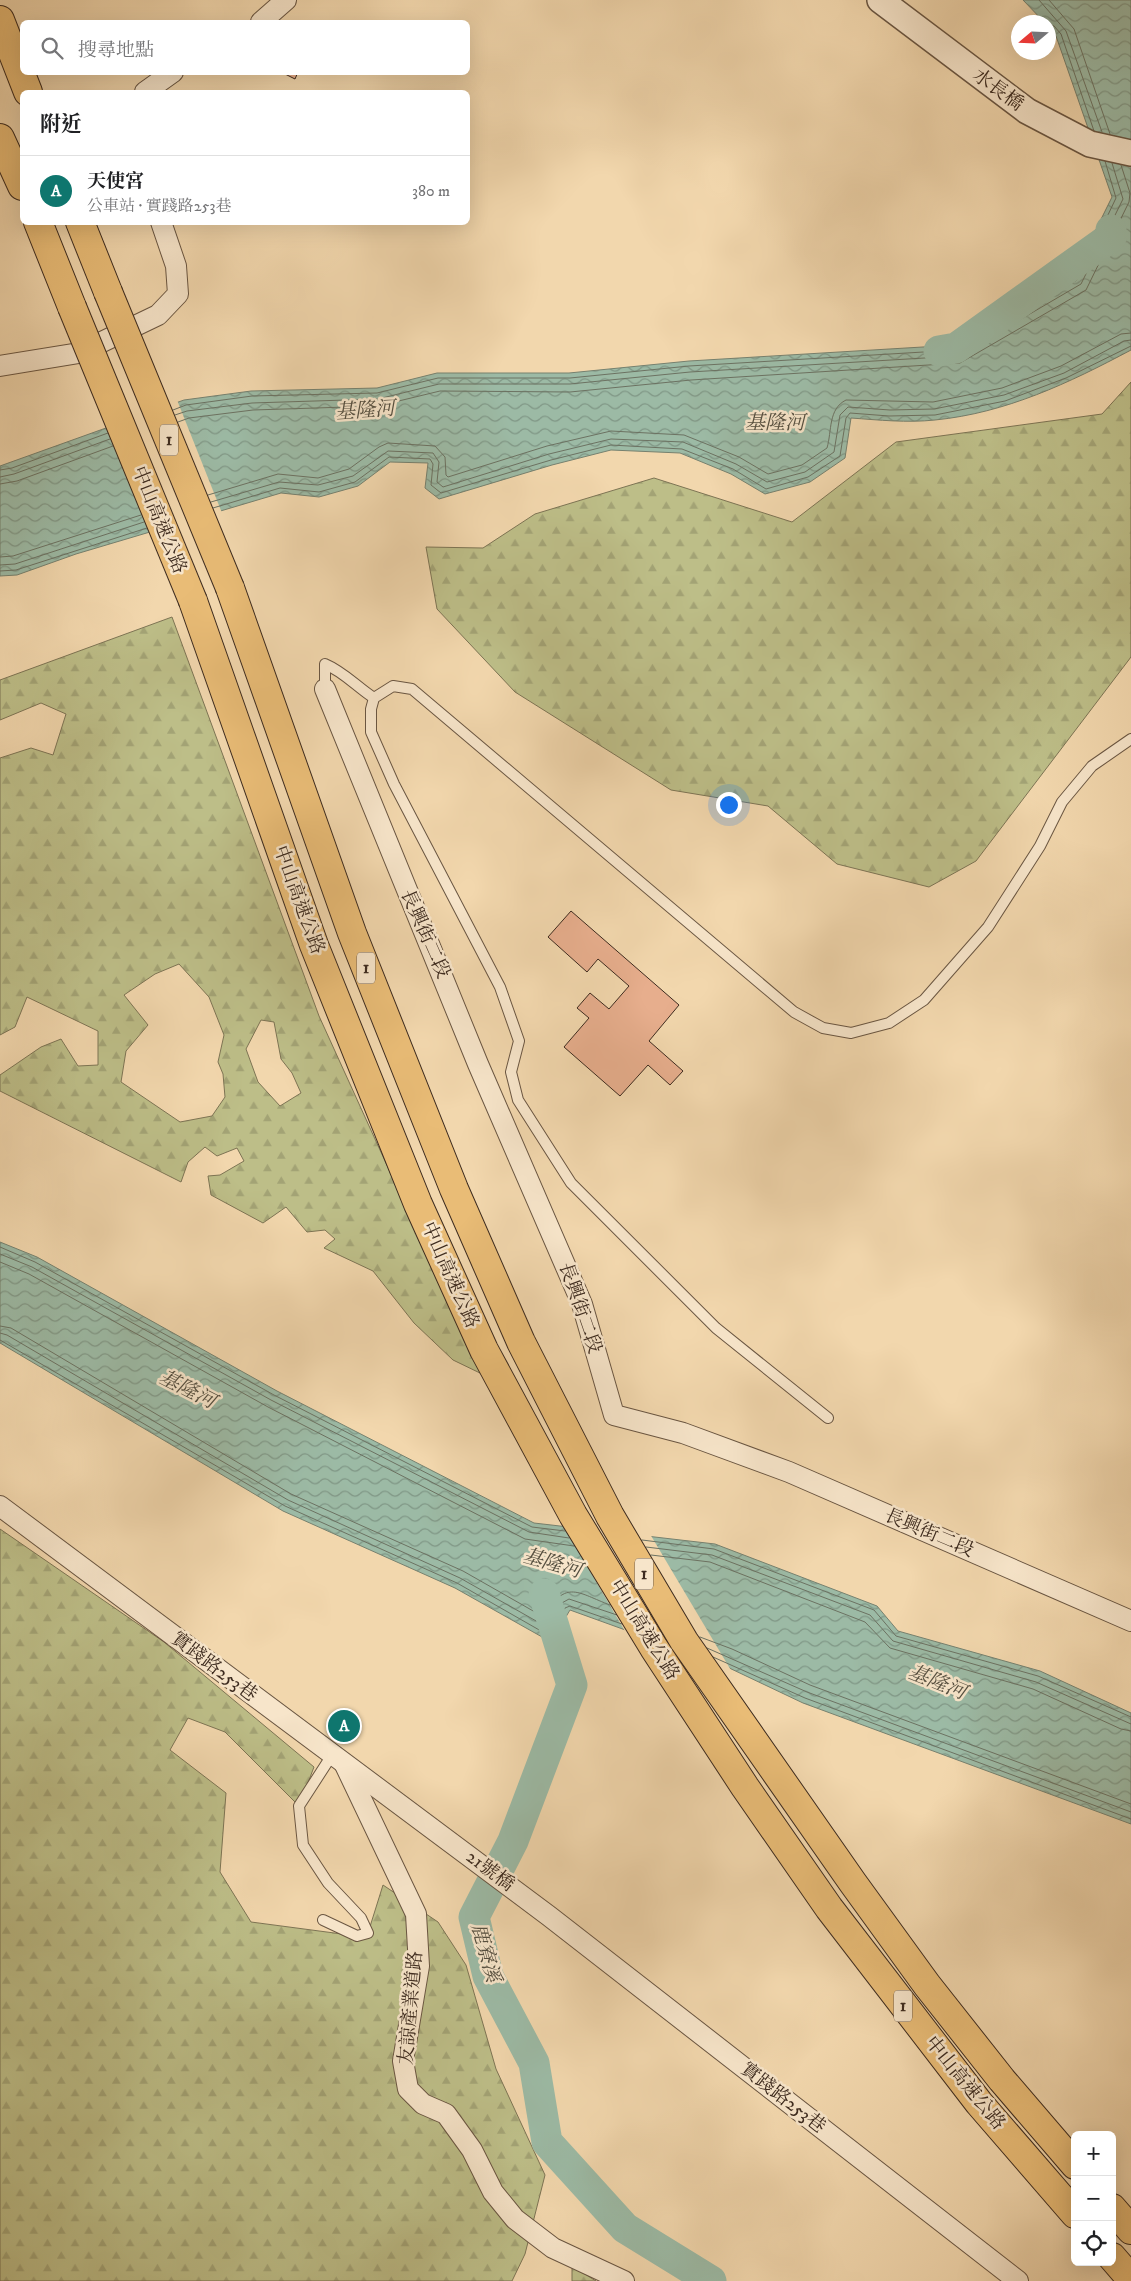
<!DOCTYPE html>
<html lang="zh-TW">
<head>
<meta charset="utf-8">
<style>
  :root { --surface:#fff; --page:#f2f2f2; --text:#202124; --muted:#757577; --line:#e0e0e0; --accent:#0f766e }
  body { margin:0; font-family:"IM FELL DW Pica","Noto Serif TC",serif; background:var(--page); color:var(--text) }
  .controls { position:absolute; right:15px; bottom:15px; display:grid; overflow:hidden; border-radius:8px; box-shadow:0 5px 20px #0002 }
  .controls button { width:45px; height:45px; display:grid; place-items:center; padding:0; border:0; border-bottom:1px solid var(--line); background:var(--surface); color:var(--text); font:25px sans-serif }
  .compass { position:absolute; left:1011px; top:15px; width:45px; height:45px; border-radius:50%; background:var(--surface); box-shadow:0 5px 20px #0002; rotate:251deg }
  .you { position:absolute; left:728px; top:804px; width:18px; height:18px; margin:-12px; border:4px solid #fff; border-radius:50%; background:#1a73e8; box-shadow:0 0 0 8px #1a73e833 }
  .badge { display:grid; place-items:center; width:32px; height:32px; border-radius:50%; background:var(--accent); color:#fff; font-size:16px; font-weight:700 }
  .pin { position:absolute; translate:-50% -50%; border:2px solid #fff; box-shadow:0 1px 5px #0006 }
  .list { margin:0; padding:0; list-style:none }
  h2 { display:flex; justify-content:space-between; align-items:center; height:65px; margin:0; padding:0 20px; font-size:21px }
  h2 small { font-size:16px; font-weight:400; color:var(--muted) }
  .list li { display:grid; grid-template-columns:32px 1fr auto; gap:15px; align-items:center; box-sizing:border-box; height:70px; padding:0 20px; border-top:1px solid var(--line) }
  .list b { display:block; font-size:19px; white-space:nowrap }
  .list p { margin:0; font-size:16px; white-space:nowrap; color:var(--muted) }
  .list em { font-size:16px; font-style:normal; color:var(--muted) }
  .icon { flex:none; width:28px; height:28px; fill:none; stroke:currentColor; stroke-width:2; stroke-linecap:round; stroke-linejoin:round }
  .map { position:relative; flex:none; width:1131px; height:2281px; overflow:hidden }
  .search { position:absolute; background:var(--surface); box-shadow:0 5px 20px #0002; left:20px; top:20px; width:450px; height:55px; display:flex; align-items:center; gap:12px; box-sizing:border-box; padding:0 18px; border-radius:8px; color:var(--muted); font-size:19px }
  .panel { position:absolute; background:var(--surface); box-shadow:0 5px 20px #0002; left:20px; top:90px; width:450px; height:135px; border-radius:8px }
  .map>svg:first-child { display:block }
</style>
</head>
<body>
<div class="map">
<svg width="1131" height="2281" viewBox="0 0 1131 2281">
  <defs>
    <pattern id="forest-firs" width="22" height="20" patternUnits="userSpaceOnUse" patternTransform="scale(1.25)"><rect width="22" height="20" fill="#bdbe88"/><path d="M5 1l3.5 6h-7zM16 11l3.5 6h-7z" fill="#a3a375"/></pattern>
    <pattern id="water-waves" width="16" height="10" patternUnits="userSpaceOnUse" patternTransform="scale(1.25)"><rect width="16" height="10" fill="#9cbaa5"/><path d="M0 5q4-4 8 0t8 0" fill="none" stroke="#809786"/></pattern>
  </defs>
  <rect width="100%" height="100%" fill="#f2d7ad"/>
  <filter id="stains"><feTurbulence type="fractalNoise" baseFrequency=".004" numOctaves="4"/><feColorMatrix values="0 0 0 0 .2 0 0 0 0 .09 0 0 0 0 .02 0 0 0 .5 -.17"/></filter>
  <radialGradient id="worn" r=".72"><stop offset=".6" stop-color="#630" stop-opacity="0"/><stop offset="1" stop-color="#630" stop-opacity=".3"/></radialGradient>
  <g fill="url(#forest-firs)" stroke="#7d7454" fill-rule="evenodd">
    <path d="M1131 382V657L976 861 929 887 837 864 768 806 671 790 515 692 437 609 426 547 483 548 535 514 654 478 792 522 896 442 1102 414Z"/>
    <path d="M172 617 319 1016 482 1374 453 1360 414 1323 373 1271 324 1248 335 1239 325 1230 307 1232 286 1207 263 1223 211 1195 208 1176 220 1175 244 1161 237 1148 217 1156 205 1147 188 1162 181 1182 0 1091V1075L41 1047 61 1039 78 1066 98 1065V1031L27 997 15 1027 0 1035V758L31 748 53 755 66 714 41 703 0 720V680ZM179 964 209 997 224 1035 218 1062 223 1074 225 1097 212 1116 180 1122 121 1082 126 1051 148 1025 124 995 155 974ZM261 1020 274 1022 281 1059 292 1073 301 1093 280 1106 258 1082 246 1049Z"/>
    <path d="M0 1529 164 1642 314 1767 299 1806 225 1732 188 1718 170 1750 226 1793 220 1872 251 1922 357 1936 368 1933 383 1885 438 1922 466 1965 496 2069 545 2175 525 2254 512 2281H0Z"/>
    <path d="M572 2266 596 2281H572Z"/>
  </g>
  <g fill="url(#water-waves)" stroke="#76816f">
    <path d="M1023 0H1131V350C1069 383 1006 413 935 420 907 423 879 420 851 418L845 458 810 482 765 494 731 474 680 453 611 450 552 465 439 499 425 488 428 463 390 462 358 486 319 497 281 493 76 554 17 575 0 576V466L184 400 251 391 377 388 437 373H569L689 361 956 345 1073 276 1112 197 1056 36 1049 27 1048 22H1044Z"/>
    <path d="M0 1242 37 1257 277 1391 534 1523 715 1544 877 1606 898 1631 1040 1671 1131 1713V1824L803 1703 725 1666 570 1610 551 1642 455 1588 283 1511 0 1343Z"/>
  </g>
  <g fill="#f2d7ad">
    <path d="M177 400 222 513 155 533 110 424Z"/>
    <path d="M562 1523 650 1534 732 1672 626 1633Z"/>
  </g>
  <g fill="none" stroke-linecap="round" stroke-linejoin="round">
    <g stroke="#6c7262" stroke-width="1">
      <path d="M1039 0 1066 31 1102 132"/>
      <path d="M1049 0 1074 29 1110 134"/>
      <path d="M1048 24 1054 26 1061 34 1094 131"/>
      <path d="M173 410 186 405 252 396 377 393 438 378H570L689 366 957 350 1077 280 1116 198 1105 161"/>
      <path d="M175 415 187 411 252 403 378 399 439 384H570L690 372 958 356 1081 284 1123 199 1112 163"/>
      <path d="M178 422 189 418 253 410 378 406 440 391 570 392 691 380 960 363 1086 290 1129 202 1130 193 1121 165"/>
      <path d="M0 470 12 468 108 433"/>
      <path d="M0 477 14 474 110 439"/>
      <path d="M0 484 17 481 113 446"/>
      <path d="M208 495 278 474 318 478 349 469 379 447 388 443 435 446 445 457 446 475 448 477 547 446 611 431 684 435 739 457 768 474 802 465 827 448C832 431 828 409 846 400L933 402 1002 388 1061 366 1121 334 1131 333"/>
      <path d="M211 502 279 482 318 485 353 476 388 451 433 453 439 462 437 482 443 487 549 454 611 439 683 442 736 464 767 482 805 472 834 452 840 415 848 407 890 410 934 409 1004 395 1064 373 1124 341 1131 340"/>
      <path d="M213 508 280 488 319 492 355 482 389 457 430 459 433 464 431 485 441 493 551 460 611 445 682 449 733 469 766 489 808 477 840 456 846 418 850 413 889 416 935 415 1005 401 1066 378 1131 346"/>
      <path d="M0 557 13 556 141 515"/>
      <path d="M0 565 15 564 144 522"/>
      <path d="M0 571 16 570 147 528"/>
      <path d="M0 1247 35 1262 274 1395 532 1527 565 1531"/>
      <path d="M0 1254 32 1267 271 1400 529 1532 569 1538"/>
      <path d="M0 1262 29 1274 268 1407 525 1539 574 1546"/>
      <path d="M0 1326 11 1328 291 1494 463 1571 542 1616 545 1615C566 1579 578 1593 610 1605"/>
      <path d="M0 1333 7 1335 288 1500 460 1578 545 1626 548 1625 560 1604 569 1599 617 1615"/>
      <path d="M0 1340 285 1506 457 1583 548 1635 551 1634 565 1608 570 1606 622 1624"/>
      <path d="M642 1540 714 1549 874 1610 896 1636 1038 1676 1131 1717"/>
      <path d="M646 1547 712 1555 870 1615 893 1641 1036 1682 1131 1724"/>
      <path d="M651 1555 710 1562 865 1622 890 1648 1033 1689 1121 1729 1131 1731"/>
      <path d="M700 1637 732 1649 810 1685 1131 1804"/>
      <path d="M707 1648 807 1692 1131 1812"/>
      <path d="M713 1657 805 1698 1131 1819"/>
    </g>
    <g stroke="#9cbaa5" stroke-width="31">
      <path d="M939 351 956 348 1111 237V230"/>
      <path d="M544 1594 572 1685 513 1841 474 1917 488 1976 534 2063 547 2142 625 2228 711 2281"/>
    </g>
  </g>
  <g fill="#e7ae8d" stroke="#3d2b1f">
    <path d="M281 72H298L295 79Z"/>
    <path d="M571 911 679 1005 649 1041 683 1071 670 1085 648 1065 620 1096 564 1047 589 1018 577 1008 590 993 609 1009 629 986 598 959 587 972 548 937Z"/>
  </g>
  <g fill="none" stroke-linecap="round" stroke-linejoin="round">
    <defs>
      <g id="service">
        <path d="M325 689V664C344 672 357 687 374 698"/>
        <path d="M828 1418 716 1328 571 1183 518 1100 511 1072 519 1041 500 987 394 784 371 732V709L374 698 393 686 412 689 794 1012 823 1028 851 1033 889 1023 924 1000 988 927 1040 846 1062 802 1092 766 1131 739"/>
        <path d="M323 1920 357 1936 368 1933 361 1918 328 1883 303 1845 299 1806 332 1755"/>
      </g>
      <g id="minor">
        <path d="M261 22 286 0"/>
        <path d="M145 92 173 72"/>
        <path d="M0 366 79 353 158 315 178 294 176 266 161 222"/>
        <path d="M325 689 478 1064 582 1304 614 1415 683 1433 789 1472 1131 1621"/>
        <path d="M0 1506 549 1916 1018 2281"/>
        <path d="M345 1765 416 1914 419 1966 403 2061 408 2089 423 2104 446 2114 472 2150 493 2192 515 2219 553 2248 624 2281"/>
      </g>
      <path id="tertiary" d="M880 0 1027 111 1090 144 1131 153"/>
      <g id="motorway">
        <path d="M0 20 28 92"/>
        <path d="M0 138 22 186"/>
        <path d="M38 222 72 307"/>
        <path d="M80 222 108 292"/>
        <path d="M230 588 352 933 454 1189 521 1342 610 1516 684 1641 853 1883 927 1985 1002 2080 1075 2165"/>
        <path d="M193 601 314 945 418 1204 484 1350 573 1515 654 1648 745 1787 829 1908 979 2103 1075 2214"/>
        <path d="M1112 2208 1131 2230"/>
        <path d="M1112 2257 1131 2279"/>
      </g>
    </defs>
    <use href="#service" stroke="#6a5642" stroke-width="12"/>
    <use href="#minor" stroke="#6a5642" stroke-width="22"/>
    <use href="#tertiary" stroke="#6a5642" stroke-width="28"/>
    <use href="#motorway" stroke="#3d2b1f" stroke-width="30"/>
    <use href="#service" stroke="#f7e5ca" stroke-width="10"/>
    <use href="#minor" stroke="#f7e5ca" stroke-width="20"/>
    <use href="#tertiary" stroke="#f7e5ca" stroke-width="25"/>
    <use href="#motorway" stroke="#e9bc76" stroke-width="28"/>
    <defs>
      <g id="motorway-bridge">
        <path d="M108 292 230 588"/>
        <path d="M72 307 193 601"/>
      </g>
    </defs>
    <use href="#motorway-bridge" stroke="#3d2b1f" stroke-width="30" stroke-linecap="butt"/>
    <use href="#motorway-bridge" stroke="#e9bc76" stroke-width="28"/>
  </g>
  <g text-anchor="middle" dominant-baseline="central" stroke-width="5" stroke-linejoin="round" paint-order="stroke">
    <g fill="#f7e5ca" stroke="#756352" stroke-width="1">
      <rect x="160" y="424.5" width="18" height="31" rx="4"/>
      <rect x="357" y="952.5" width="18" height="31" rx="4"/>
      <rect x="635" y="1558.5" width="18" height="31" rx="4"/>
      <rect x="894" y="1990.5" width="18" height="31" rx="4"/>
    </g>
    <g font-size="18" font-weight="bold" fill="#3d2b1f">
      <text x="169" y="440">1</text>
      <text x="366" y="968">1</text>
      <text x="644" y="1574">1</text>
      <text x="903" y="2006">1</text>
    </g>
    <g font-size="19" fill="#3d2b1f" stroke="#f7e5ca">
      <text transform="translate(998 90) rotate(36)">水長橋</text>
      <text transform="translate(159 520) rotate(68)">中山高速公路</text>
      <text transform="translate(299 900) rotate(70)">中山高速公路</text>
      <text transform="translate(425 934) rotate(66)">長興街二段</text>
      <text transform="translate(450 1275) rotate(66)">中山高速公路</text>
      <text transform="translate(580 1308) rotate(71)">長興街二段</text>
      <text transform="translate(929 1533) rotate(23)">長興街二段</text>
      <text transform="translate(644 1630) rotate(58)">中山高速公路</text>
      <text transform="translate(214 1667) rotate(37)">實踐路253巷</text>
      <text transform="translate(490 1871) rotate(37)">21號橋</text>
      <text transform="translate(411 2008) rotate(-85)">友諒產業道路</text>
      <text transform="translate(965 2083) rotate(51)">中山高速公路</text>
      <text transform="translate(783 2098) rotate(38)">實踐路253巷</text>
    </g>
    <g font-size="20" font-style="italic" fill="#554f40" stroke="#f7e5ca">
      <text transform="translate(365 411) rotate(-4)">基隆河</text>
      <text x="775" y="423">基隆河</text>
      <text transform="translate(187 1390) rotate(27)">基隆河</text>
      <text transform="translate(552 1564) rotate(16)">基隆河</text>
      <text transform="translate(937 1683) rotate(22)">基隆河</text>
      <text transform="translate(485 1953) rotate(74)">鹿寮溪</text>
    </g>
  </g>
  <rect width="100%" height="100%" filter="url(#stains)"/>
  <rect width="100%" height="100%" fill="url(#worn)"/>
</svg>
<div class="controls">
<button>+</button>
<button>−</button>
<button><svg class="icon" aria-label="locate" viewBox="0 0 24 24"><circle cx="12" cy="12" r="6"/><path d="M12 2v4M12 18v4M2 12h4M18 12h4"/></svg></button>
</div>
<svg class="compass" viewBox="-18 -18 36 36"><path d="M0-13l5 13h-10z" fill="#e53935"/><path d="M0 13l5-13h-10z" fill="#757577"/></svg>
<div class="you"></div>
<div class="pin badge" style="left:344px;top:1726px">A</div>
<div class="search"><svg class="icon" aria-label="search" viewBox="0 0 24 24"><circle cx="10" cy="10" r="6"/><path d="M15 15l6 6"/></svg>搜尋地點</div>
<section class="panel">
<h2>附近<small></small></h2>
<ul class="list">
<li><span class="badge">A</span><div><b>天使宮</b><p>公車站 · 實踐路253巷</p></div><em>380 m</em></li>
</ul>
</section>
</div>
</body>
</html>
